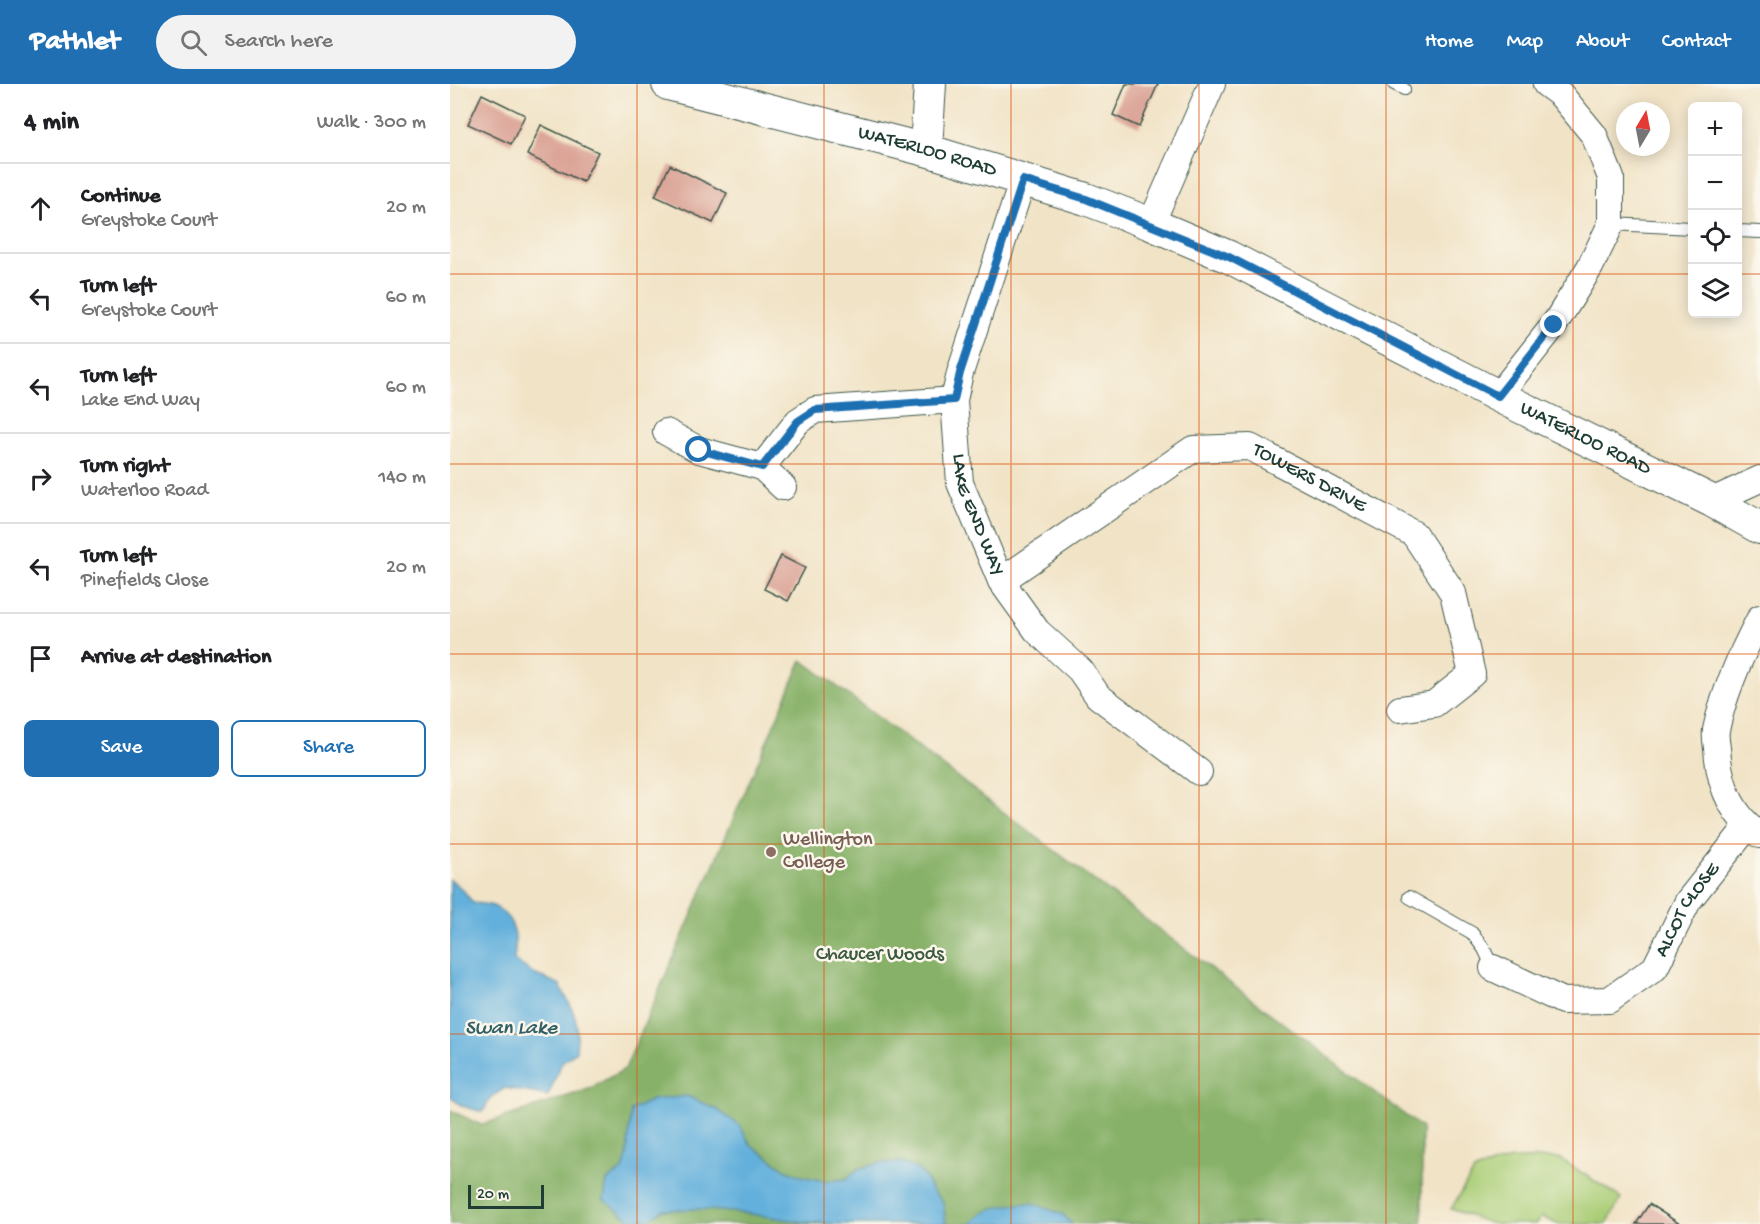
<!DOCTYPE html>
<html lang="en">
<head>
<meta charset="utf-8">
<style>
  :root { --surface:#fff; --page:#f2f2f2; --text:#202124; --muted:#757577; --line:#e0e0e0; --accent:#1f6fb2 }
  body { margin:0; font-family:"Gochi Hand",sans-serif; background:var(--page); color:var(--text) }
  .controls { position:absolute; right:18px; top:18px; display:grid; overflow:hidden; border-radius:9px; box-shadow:0 3px 15px #0003 }
  .controls button { width:54px; height:54px; display:grid; place-items:center; padding:0; border:0; border-bottom:2px solid var(--line); background:var(--surface); color:var(--text); font:30px sans-serif }
  .compass { position:absolute; left:1166px; top:18px; width:54px; height:54px; border-radius:50%; background:var(--surface); box-shadow:0 3px 15px #0003; rotate:10deg }
  .scale { position:absolute; left:18px; bottom:15px; width:76px; box-sizing:border-box; padding-left:6px; border:3px solid #1f3d34; border-top:0; font-size:16px; line-height:21px; white-space:nowrap; color:#1f3d34; -webkit-text-stroke:4px #fbf7ec; paint-order:stroke }
  .stop { position:absolute; width:18px; height:18px; margin:-14px; border:4px solid #1f6fb2; border-radius:50%; background:#fff }
  .stop.end { background:#1f6fb2; border-color:#fff; box-shadow:0 2px 6px #0008 }
  .list { margin:0; padding:0; list-style:none }
  h2 { display:flex; justify-content:space-between; align-items:center; height:78px; margin:0; padding:0 24px; font-size:26px }
  h2 small { font-size:20px; font-weight:400; color:var(--muted) }
  .list li { display:grid; grid-template-columns:39px 1fr auto; gap:18px; align-items:center; box-sizing:border-box; height:90px; padding:0 24px; border-top:2px solid var(--line) }
  .list b { display:block; font-size:22px; white-space:nowrap }
  .list p { margin:0; font-size:20px; white-space:nowrap; color:var(--muted) }
  .list em { font-size:20px; font-style:normal; color:var(--muted) }
  .actions { display:flex; gap:12px; padding:18px 24px }
  .actions a { flex:1; padding:14px 0; border:2px solid var(--accent); border-radius:9px; text-align:center; font-size:21px; color:var(--accent) }
  .actions .main { background:var(--accent); color:#fff }
  .icon { flex:none; width:33px; height:33px; fill:none; stroke:currentColor; stroke-width:2; stroke-linecap:round; stroke-linejoin:round }
  .map { position:relative; flex:none; width:1310px; height:1140px; overflow:hidden }
  header { display:flex; align-items:center; gap:36px; box-sizing:border-box; height:84px; padding:0 30px; background:var(--accent); color:#fff }
  header strong { font-size:28px }
  nav { display:flex; gap:33px; margin-inline-start:auto; font-size:21px }
  .search { width:420px; height:54px; background:var(--page); display:flex; align-items:center; gap:15px; box-sizing:border-box; padding:0 21px; border-radius:33px; color:var(--muted); font-size:22px }
  main { display:flex }
  aside { flex:1; background:var(--surface) }
  .map>svg:first-child { display:block }
</style>
</head>
<body>
<header>
<strong>Pathlet</strong>
<div class="search"><svg class="icon" aria-label="search" viewBox="0 0 24 24"><circle cx="10" cy="10" r="6"/><path d="M15 15l6 6"/></svg>Search here</div>
<nav><a>Home</a><a>Map</a><a>About</a><a>Contact</a></nav>
</header>
<main>
<aside>
<h2>4 min<small>Walk · 300 m</small></h2>
<ul class="list">
<li><svg class="icon" aria-label="ahead" viewBox="0 0 24 24"><path d="M12 20V5M6 11l6-6 6 6"/></svg><div><b>Continue</b><p>Greystoke Court</p></div><em>20 m</em></li>
<li><svg class="icon" aria-label="left" viewBox="0 0 24 24"><path d="M17 20v-9H6M10 6l-5 5 5 5"/></svg><div><b>Turn left</b><p>Greystoke Court</p></div><em>60 m</em></li>
<li><svg class="icon" aria-label="left" viewBox="0 0 24 24"><path d="M17 20v-9H6M10 6l-5 5 5 5"/></svg><div><b>Turn left</b><p>Lake End Way</p></div><em>60 m</em></li>
<li><svg class="icon" aria-label="right" viewBox="0 0 24 24"><path d="M7 20v-9h11M14 6l5 5-5 5"/></svg><div><b>Turn right</b><p>Waterloo Road</p></div><em>140 m</em></li>
<li><svg class="icon" aria-label="left" viewBox="0 0 24 24"><path d="M17 20v-9H6M10 6l-5 5 5 5"/></svg><div><b>Turn left</b><p>Pinefields Close</p></div><em>20 m</em></li>
<li><svg class="icon" aria-label="arrive" viewBox="0 0 24 24"><path d="M6 21V4h12l-3 4 3 4H6"/></svg><div><b>Arrive at destination</b></div></li>
</ul>
<div class="actions"><a class="main">Save</a><a>Share</a></div>
</aside>
<div class="map">
<svg width="1310" height="1140" viewBox="0 0 1310 1140">
  <rect width="100%" height="100%" fill="#fbf7ec"/>
  <filter id="ink" filterUnits="userSpaceOnUse"><feTurbulence type="fractalNoise" baseFrequency=".0167" numOctaves="2"/><feDisplacementMap in="SourceGraphic" scale="12" xChannelSelector="R" yChannelSelector="G"/><feConvolveMatrix kernelMatrix="1 2 1 2 8 2 1 2 1" color-interpolation-filters="sRGB"/></filter>
  <filter id="wash" filterUnits="userSpaceOnUse"><feTurbulence type="fractalNoise" baseFrequency=".008" numOctaves="4" result="noise"/><feDisplacementMap in="SourceGraphic" scale="24" xChannelSelector="R" yChannelSelector="G"/><feGaussianBlur stdDeviation="1.35" result="paint"/><feColorMatrix in="noise" values="0 0 0 0 0 0 0 0 0 0 0 0 0 0 0 0 0 1.4 0 .05"/><feComposite in="paint" operator="in"/></filter>
  <g filter="url(#wash)">
    <rect width="100%" height="100%" fill="#f1e3c6"/>
    <path fill="#aace77" stroke="#648656" stroke-width="1.5" d="M1109 1074 1171 1114 1157 1140H1107L1092 1133 1085 1140H1042L1001 1125 1024 1087 1061 1075Z"/>
    <path fill="#87b168" stroke="#53774e" stroke-width="1.5" d="M352 576 972 1044V1140H0V1026L31 1041 139 1005 175 985Z"/>
    <g fill="#63b0dc" stroke="#417688" stroke-width="1.5">
      <path d="M0 795 13 806 23 819C30 820 41 820 47 824 67 837 67 855 64 876L86 891 109 900C124 929 130 933 126 967L112 978 98 1012 55 1004 41 1013 33 1028 12 1022 0 1012Z"/>
      <path d="M237 1012 266 1025 289 1041 301 1061 335 1085 355 1093 376 1097 396 1095 408 1085 429 1079 451 1078 469 1086 475 1093 482 1107 493 1118 496 1140H390L353 1138 294 1129 248 1125 213 1126 200 1135 181 1136 154 1116 157 1097 173 1086 177 1072 181 1026 202 1016Z"/>
      <path d="M582 1119 612 1130 622 1140H520C536 1122 560 1120 582 1119Z"/>
    </g>
    <g id="blocks">
      <g fill="#dba497">
        <path d="M676 0H708L689 43 663 31Z"/>
        <path d="M32 10 75 31 61 60 18 40Z"/>
        <path d="M91 41 148 68 133 98 77 71Z"/>
        <path d="M220 81 277 109 263 139 205 112Z"/>
        <path d="M331 472 355 484 338 517 314 505Z"/>
        <path d="M1199 1120 1230 1140H1186Z"/>
      </g>
    </g>
  </g>
  <g filter="url(#ink)">
    <use href="#blocks" fill-opacity="0" stroke="#3e564a" stroke-width="1.5"/>
    <g fill="none" stroke-linecap="round" stroke-linejoin="round">
      <defs>
        <g id="service">
          <path d="M944 0 954 5"/>
          <path d="M1161 140 1242 144"/>
          <path d="M1288 147 1310 148"/>
          <path d="M959 813 1022 849 1034 865 1043 884"/>
        </g>
        <g id="minor">
          <path id="s1" d="M573 95 510 289 504 316 510 399 551 497 587 547 630 586 648 612 749 688"/>
          <path d="M701 140 762 0"/>
          <path d="M1048 312 1104 241 1140 183 1161 140V94L1144 51 1111 11 1096 0"/>
          <path d="M216 348 249 366 312 383 333 403"/>
          <path d="M312 383 348 337 365 326 504 316"/>
          <path d="M1262 417 1310 395"/>
          <path id="s2" d="M551 497 743 365 800 363 964 450 1003 509 1022 590 984 620 950 625"/>
          <path d="M1310 534C1292 568 1274 608 1266 646 1265 652 1266 658 1267 664 1269 699 1281 731 1310 751"/>
          <path id="s3" d="M1043 884 1113 917 1159 916 1205 884 1238 817 1297 743"/>
        </g>
        <g id="tertiary">
          <path id="s4" d="M218 0 476 66 636 115 701 140 779 173 1048 312 1262 417 1310 444"/>
          <path d="M476 66 480 0"/>
        </g>
      </defs>
      <use href="#service" stroke="#3e564a" stroke-width="14"/>
      <use href="#minor" stroke="#3e564a" stroke-width="28"/>
      <use href="#tertiary" stroke="#3e564a" stroke-width="34"/>
      <use href="#service" stroke="#fff" stroke-width="12"/>
      <use href="#minor" stroke="#fff" stroke-width="26"/>
      <use href="#tertiary" stroke="#fff" stroke-width="32"/>
    </g>
  </g>
  <g fill="none" stroke-linecap="round" stroke-linejoin="round" filter="url(#ink)">
    <path stroke="#1f6fb2" stroke-width="8" d="M249 366 312 383 348 337 365 326 504 316 510 289 573 96 636 115 779 173 1048 312 1104 241"/>
  </g>
  <path fill="none" stroke="#de580e" stroke-width="1.5" stroke-opacity="0.55" d="M187 0V1140M374 0V1140M561 0V1140M749 0V1140M936 0V1140M1123 0V1140M0 190H1242M1288 190H1310M0 380H1310M0 570H1310M0 760H1310M0 950H1310"/>
  <circle fill="#8d6e63" stroke="#fbf7ec" stroke-width="2" cx="321" cy="768" r="6"/>
  <g text-anchor="middle" dominant-baseline="central" stroke-width="5" stroke-linejoin="round" paint-order="stroke">
    <g font-size="20" fill="#1f3d34" stroke="#fbf7ec">
      <text stroke="none"><textPath href="#s4" startOffset="268">WATERLOO ROAD</textPath></text>
      <text stroke="none"><textPath href="#s4" startOffset="988">WATERLOO ROAD</textPath></text>
      <text stroke="none"><textPath href="#s2" startOffset="357">TOWERS DRIVE</textPath></text>
      <text stroke="none"><textPath href="#s1" startOffset="350">LAKE END WAY</textPath></text>
      <text stroke="none"><textPath href="#s3" startOffset="246">ALCOT CLOSE</textPath></text>
    </g>
    <g font-size="20" fill="#785e54" stroke="#fbf7ec" text-anchor="start">
      <text x="333" y="756">Wellington<tspan x="333" dy="23">College</tspan></text>
    </g>
    <g font-size="20" fill="#3b5a41" stroke="#fbf7ec">
      <text x="430" y="871">Chaucer Woods</text>
    </g>
    <g font-size="21" font-style="italic" fill="#336066" stroke="#fbf7ec">
      <text x="61" y="945">Swan Lake</text>
    </g>
  </g>
</svg>
<div class="controls">
<button>+</button>
<button>−</button>
<button><svg class="icon" aria-label="locate" viewBox="0 0 24 24"><circle cx="12" cy="12" r="6"/><path d="M12 2v4M12 18v4M2 12h4M18 12h4"/></svg></button>
<button><svg class="icon" aria-label="layers" viewBox="0 0 24 24"><path d="M12 4l9 5-9 5-9-5zM3 14l9 5 9-5"/></svg></button>
</div>
<svg class="compass" viewBox="-18 -18 36 36"><path d="M0-13l5 13h-10z" fill="#e53935"/><path d="M0 13l5-13h-10z" fill="#757577"/></svg>
<div class="scale">20 m</div>
<div class="stop" style="left:249px;top:366px"></div>
<div class="stop end" style="left:1104px;top:241px"></div>
</div>
</main>
</body>
</html>
